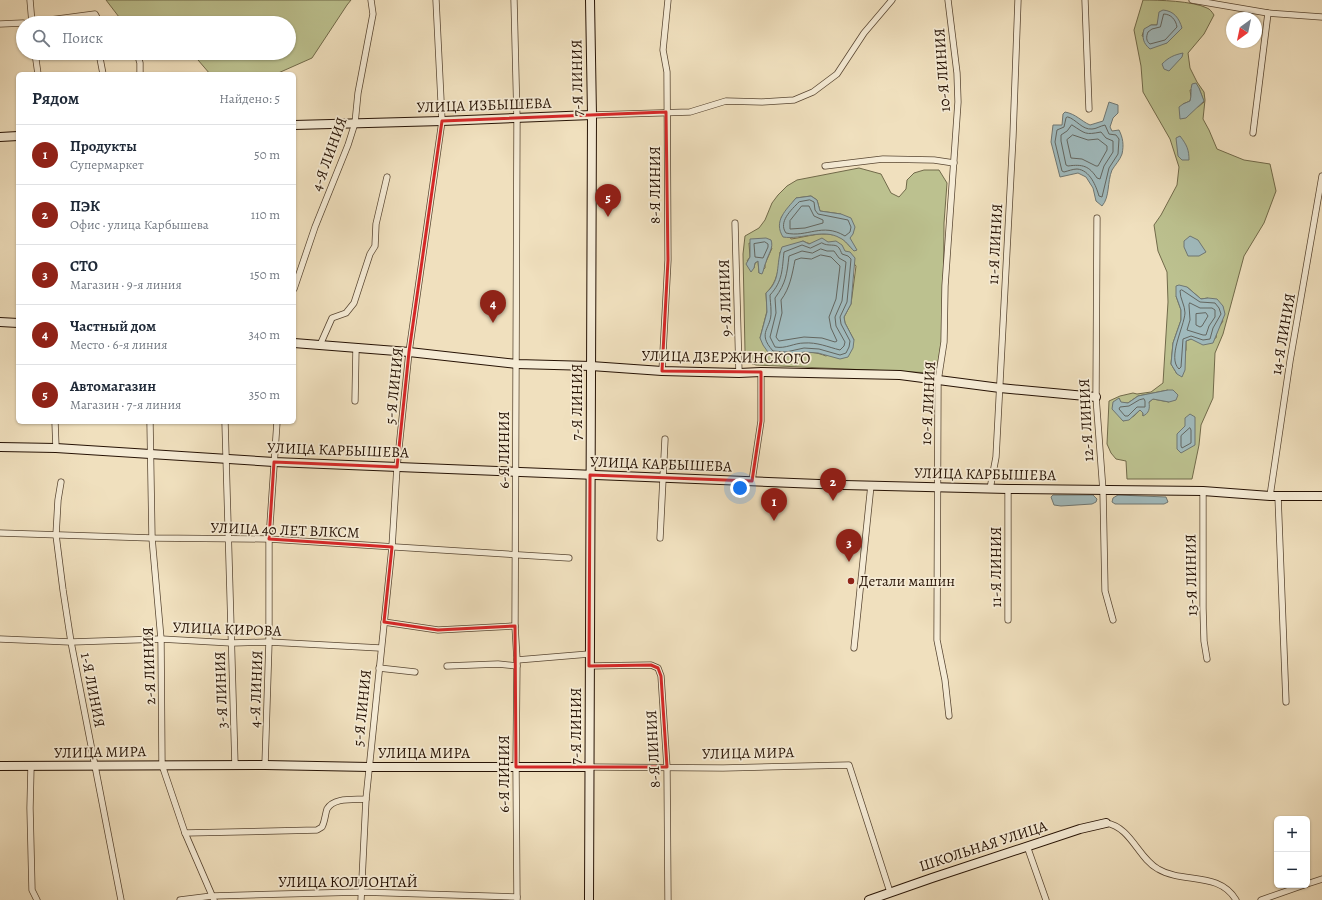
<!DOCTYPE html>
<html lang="ru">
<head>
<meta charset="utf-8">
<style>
  :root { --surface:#fff; --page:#f6f6f7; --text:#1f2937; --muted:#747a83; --line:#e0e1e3; --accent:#8f2418 }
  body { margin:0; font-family:Alegreya,serif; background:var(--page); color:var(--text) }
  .controls { position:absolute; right:12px; bottom:12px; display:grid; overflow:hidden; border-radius:6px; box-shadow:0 1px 3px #0004 }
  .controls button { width:36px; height:36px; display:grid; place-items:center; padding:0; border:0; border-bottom:1px solid var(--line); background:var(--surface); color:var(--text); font:20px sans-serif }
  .compass { position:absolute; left:1226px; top:12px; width:36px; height:36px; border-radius:50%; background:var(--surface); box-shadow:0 1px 3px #0004; rotate:213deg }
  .you { position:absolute; left:740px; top:488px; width:14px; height:14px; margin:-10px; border:3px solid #fff; border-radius:50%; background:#1a73e8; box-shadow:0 0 0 6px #1a73e833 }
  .badge { display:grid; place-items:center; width:26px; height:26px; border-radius:50%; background:var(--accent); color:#fff; font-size:13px; font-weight:700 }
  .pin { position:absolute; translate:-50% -33px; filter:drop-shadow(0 1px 2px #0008) }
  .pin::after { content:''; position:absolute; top:21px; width:14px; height:12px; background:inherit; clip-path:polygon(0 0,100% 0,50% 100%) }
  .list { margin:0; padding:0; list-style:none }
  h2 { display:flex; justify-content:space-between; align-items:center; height:52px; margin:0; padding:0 16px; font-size:17px }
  h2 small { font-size:13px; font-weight:400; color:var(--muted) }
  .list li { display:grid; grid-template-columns:26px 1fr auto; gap:12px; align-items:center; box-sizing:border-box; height:60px; padding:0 16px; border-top:1px solid var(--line) }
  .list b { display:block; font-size:15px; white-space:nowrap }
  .list p { margin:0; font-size:13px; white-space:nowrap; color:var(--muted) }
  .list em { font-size:13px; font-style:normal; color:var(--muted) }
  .icon { flex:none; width:22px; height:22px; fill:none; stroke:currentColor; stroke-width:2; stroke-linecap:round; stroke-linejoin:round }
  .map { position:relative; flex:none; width:1322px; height:900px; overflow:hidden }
  .search { position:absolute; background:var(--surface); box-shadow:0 1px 3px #0004; left:16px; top:16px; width:280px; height:44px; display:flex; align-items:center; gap:10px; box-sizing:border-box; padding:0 14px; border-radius:22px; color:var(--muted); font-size:15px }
  .panel { position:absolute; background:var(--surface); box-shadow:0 1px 3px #0004; left:16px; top:72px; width:280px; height:352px; border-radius:6px }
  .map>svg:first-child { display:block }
</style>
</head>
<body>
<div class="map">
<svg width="1322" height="900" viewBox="0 0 1322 900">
  <rect width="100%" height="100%" fill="#f0e0be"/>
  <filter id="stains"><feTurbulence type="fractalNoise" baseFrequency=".005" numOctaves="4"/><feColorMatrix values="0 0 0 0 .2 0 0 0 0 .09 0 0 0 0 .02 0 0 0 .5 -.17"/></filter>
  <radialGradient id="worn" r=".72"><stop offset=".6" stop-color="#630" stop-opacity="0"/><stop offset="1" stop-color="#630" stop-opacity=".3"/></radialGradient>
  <g fill="#bcc18f" stroke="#716a4a" fill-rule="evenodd">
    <path d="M106 0H351L347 5 312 58 276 74H210L192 53H289V23H128L119 17Z"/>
    <path d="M1143 0C1159 0 1193 1 1207 8 1210 9 1212 12 1214 15L1204 34 1188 53 1190 68 1197 82 1204 92 1205 100 1203 119 1209 130 1217 149 1244 160 1270 164 1276 191 1264 223 1244 256 1223 334 1215 353 1213 398 1201 425 1199 445 1192 479H1127L1126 461 1116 459 1111 453 1107 444 1109 401 1120 396 1133 393 1137 394 1151 392 1163 383 1168 302 1167 272 1158 251 1154 225 1161 215 1177 185 1179 167 1170 139 1143 92 1141 66 1134 30ZM1159 18 1177 33 1167 43 1142 36 1144 30 1151 25H1157ZM1199 88 1204 102 1198 107 1183 104 1190 101 1191 97 1190 90ZM1187 287 1201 299 1208 298 1223 321 1217 330 1216 338 1191 339 1186 341V350L1177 374 1171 364 1173 343 1181 320V310L1176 296ZM1168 390 1169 402 1153 399 1149 402 1143 416V413L1140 410 1134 416 1123 421 1120 416 1119 398 1121 403H1128L1138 396Z"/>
    <path d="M859 168 881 174 891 193 899 197 906 189 907 180 914 173 924 170H939L947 183 944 223 943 343 935 373 756 365 747 362 745 351 743 254 745 236 759 228 765 220 772 203 778 195 787 186 797 180ZM811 196 817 200 820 211 841 214 854 251C850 247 845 240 840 237 824 230 807 237 791 239L781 218 796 198ZM803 241C813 247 817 241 827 242 839 244 849 258 856 266L851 304 844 317 845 323 854 340 826 356C806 348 798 355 778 357L760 338 767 311 766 293C778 282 779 267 780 252ZM749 243 772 248 765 264V268L759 273 758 261 755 263 754 268 747 261 750 257Z"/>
  </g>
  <g fill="#a0babd" stroke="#6f7773">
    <path d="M1163 10C1174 11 1179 18 1182 28L1167 43 1150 49C1143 43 1142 38 1144 29L1151 25H1157L1159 12Z"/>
    <path d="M1183 53 1182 57 1169 71 1164 69 1162 64C1169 57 1174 55 1183 53Z"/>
    <path d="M1196 83 1199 88 1204 101 1186 118 1180 119 1179 107 1183 104 1190 101C1192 95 1190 90 1192 84Z"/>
    <path d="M1109 102 1118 105V113L1113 118 1110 127 1112 131 1119 130C1123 138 1124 145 1122 154 1120 160 1115 165 1112 170 1107 182 1110 197 1102 206L1096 201 1093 188 1086 177 1078 173 1060 177 1051 142 1053 125H1062L1063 114 1065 112C1076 114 1081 121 1090 125L1103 121Z"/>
    <path d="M1180 136C1187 145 1189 150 1189 160H1182L1178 156 1176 138Z"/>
    <path d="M811 196 817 200 820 211 841 214 851 218 855 227 853 234 850 238 857 250 854 251C850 247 845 240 840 238 823 228 802 240 783 237 773 221 786 210 796 198Z"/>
    <path d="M1190 236 1198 240 1206 252 1199 256H1188L1184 247V241Z"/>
    <path d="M766 238 771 240C774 248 768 254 766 262 764 266 764 270 762 274L759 273 758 261 755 263 754 268 751 272 746 264 750 257V239Z"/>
    <path d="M822 238 828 242 836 241 842 245 845 251 850 252 855 258 851 304 844 317 845 323 854 340 853 348 848 357 840 359 818 353 804 352 787 356 770 355 763 345 760 338 767 312 766 293C782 279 775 265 782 247L803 241 809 244Z"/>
    <path d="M1179 285 1187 287 1201 299 1208 298 1217 299 1223 306 1225 314 1213 343 1203 345 1191 339 1186 341 1185 370 1182 377 1177 374 1171 364 1173 343 1181 320V310L1176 296V286Z"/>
    <path d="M1168 390H1173L1178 395 1176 400 1169 402 1153 399 1149 402C1150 409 1149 413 1143 416V413L1140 410 1129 420 1123 421 1112 409 1113 402 1119 398 1121 402 1128 403 1138 396Z"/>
    <path d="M1190 414 1195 417V445L1181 453 1177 449V434L1185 426V418Z"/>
    <path d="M1053 495H1093L1097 499 1096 502 1092 504 1061 506 1054 505 1051 497Z"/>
    <path d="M1118 495 1166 497 1168 502 1164 504H1115L1112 502 1113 498Z"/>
  </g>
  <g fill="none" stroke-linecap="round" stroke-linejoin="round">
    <g stroke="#636660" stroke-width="1">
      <path d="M1164 14C1171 14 1176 20 1177 27L1165 40 1150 44C1146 41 1146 37 1148 32L1152 29 1160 27Z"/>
      <path d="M1068 117C1076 119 1082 130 1092 129 1096 129 1100 126 1105 125L1109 134 1116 135 1119 139 1118 154 1109 168 1102 197 1099 196C1096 186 1090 170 1077 169 1073 169 1068 171 1064 172L1062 171 1055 142 1057 130 1064 127 1066 118Z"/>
      <path d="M1072 125C1086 134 1085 135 1101 132L1106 138 1113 141V152L1104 166 1100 179 1097 178C1089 166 1083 164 1068 166L1066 165 1061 141V135L1067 131Z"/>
      <path d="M1073 135 1088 140 1098 139 1107 146V150L1098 166H1096L1082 159 1071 158 1067 140Z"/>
      <path d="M810 200 814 202 815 210 818 214 848 220 851 227 850 232 845 236C822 222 807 238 786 233 778 222 791 210 799 202Z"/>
      <path d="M802 206H809L814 216 823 220V223L805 228 790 229V221Z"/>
      <path d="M765 242 768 244V247L763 258 755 257 754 244Z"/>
      <path d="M822 243C828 247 836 243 839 248 840 249 841 252 842 254L848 256 851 259 847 302 840 317 841 324 850 341 849 347 846 353 840 355 819 349 804 348 786 352 773 351C756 332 772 329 771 311 771 305 770 300 770 295 783 281 782 269 784 252L802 245 810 248Z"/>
      <path d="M821 249 827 251H834L839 258 846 262 842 301 835 317 836 326 845 342 844 346 840 350C828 347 817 342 804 343 794 343 786 349 775 347L770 337 776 313 775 298C786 283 787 274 789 256L802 251 812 253Z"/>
      <path d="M821 255 831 257 840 266 836 299 829 317 831 328 837 341 835 342 822 338 804 337 779 341 776 337 782 313 781 300C790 288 792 275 795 260L801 258 811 259Z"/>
      <path d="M1182 290 1200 302 1215 303 1219 308 1221 314 1213 328 1210 339 1203 340 1191 336 1183 339 1181 367 1179 369C1167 358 1184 327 1185 313 1185 305 1180 299 1180 291Z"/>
      <path d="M1190 303 1200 308H1212L1215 310V317L1209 326 1206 335H1203L1187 330 1190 320 1189 305Z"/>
      <path d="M1206 313 1208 316 1202 326 1200 327 1196 325V314Z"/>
      <path d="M1144 399 1145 401V407H1137L1128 416H1125L1119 409 1120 407 1129 406 1139 400Z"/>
      <path d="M1190 428 1191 430V443L1182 448 1181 446V436Z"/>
    </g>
    <defs>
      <g id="street">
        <path d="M30 0 32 23"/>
        <path d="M514 0 517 119 515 626 517 660 516 767 517 900"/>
        <path d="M948 0 957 73 958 102 945 286 944 342 938 381 937 640 945 680 949 716"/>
        <path d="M1085 0 1089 109"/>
        <path d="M1192 0 1268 13 1322 17"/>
        <path d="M27 23 95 14 100 23"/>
        <path d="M0 24 23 23"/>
        <path d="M35 53 38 74"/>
        <path d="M99 53 103 74"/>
        <path d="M137 53 140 63V74"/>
        <path d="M592 115 690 112 726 101 762 102 794 100 813 92 837 74 864 33 892 0"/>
        <path d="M1253 133 1268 13"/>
        <path d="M825 166 883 159 934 160 954 163"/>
        <path d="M1097 218 1096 397 1103 491 1105 591 1113 620"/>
        <path d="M735 223 739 373"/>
        <path d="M294 289 315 227 348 145 355 123 358 93 373 14 371 0"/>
        <path d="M320 345 332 318 346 313 354 303 370 254 375 246 376 224 387 177"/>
        <path d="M662 371 668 260 667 72 663 50 668 0"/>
        <path d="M355 401 356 348"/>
        <path d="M55 422 56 448"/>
        <path d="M150 422 152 538 161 639 162 765 185 833 214 900"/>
        <path d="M225 422 235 765"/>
        <path d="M752 481 761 421V372"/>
        <path d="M61 482 58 500 56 535 63 590 71 642 121 900"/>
        <path d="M990 489 996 457 1013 136 1018 0"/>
        <path d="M1008 489V620"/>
        <path d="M1203 491V608L1204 641 1207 659"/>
        <path d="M1270 496 1290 361 1322 176"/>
        <path d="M1278 496 1286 702"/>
        <path d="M0 533 152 538 269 539 569 558"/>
        <path d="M660 538 665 439"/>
        <path d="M384 622 438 630 515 626"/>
        <path d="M0 639 71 642 161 639 232 643 269 642 380 648"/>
        <path d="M854 648 871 485"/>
        <path d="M517 660 589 654"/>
        <path d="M447 666 498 664 517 666"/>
        <path d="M589 666 651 665 658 668 661 676 667 767 668 900"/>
        <path d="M379 668 415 672"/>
        <path d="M265 765 269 642V539L277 422"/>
        <path d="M31 767 30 808 32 890 37 900"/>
        <path d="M590 767 723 768 849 765 890 892"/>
        <path d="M1106 823C1131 827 1138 858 1158 869 1183 884 1219 871 1236 900"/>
        <path d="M185 833 317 830 322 827C325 821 325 815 327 809 334 797 354 800 366 799"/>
        <path d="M1027 846 1046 900"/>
        <path d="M1307 884 1322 879"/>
        <path d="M180 900 212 896 361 892 517 897"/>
        <path d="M361 900 366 799 392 547 397 467 409 352 442 121 436 0"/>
        <path d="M1261 900 1304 885"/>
      </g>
      <g id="secondary">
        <path d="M294 125 442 121 592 115"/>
        <path d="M0 137 18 136"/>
        <path d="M0 322 18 323"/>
        <path d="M294 343 409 352 517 364 591 366 662 371 739 373 761 372 900 375 1000 388 1096 397"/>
        <path d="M0 447 56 448 274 462 844 485 1008 489 1203 491 1270 496H1322"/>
        <path d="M0 766 265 765 369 767H590"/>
        <path d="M589 900 592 115 590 0"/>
        <path d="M869 900 932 878 1080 829 1106 823"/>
      </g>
    </defs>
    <use href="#street" stroke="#584632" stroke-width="7"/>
    <use href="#secondary" stroke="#261204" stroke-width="10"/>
    <use href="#street" stroke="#f5ebd5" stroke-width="5.5"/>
    <use href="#secondary" stroke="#f5ebd5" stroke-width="8"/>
  </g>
  <path fill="none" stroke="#d62828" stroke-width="3" stroke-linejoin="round" d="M666 112 668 260 662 371 761 372V421L752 481 590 475 589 666 651 665 658 668 661 676 667 767H516L515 626 438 630 384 622 392 547 269 539 274 462 397 467 409 352 442 121Z"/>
  <circle fill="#8f2418" stroke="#f5ebd5" stroke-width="1.5" cx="851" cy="581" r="4"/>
  <g text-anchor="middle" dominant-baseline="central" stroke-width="3.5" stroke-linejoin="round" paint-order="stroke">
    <g font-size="15" fill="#261204" stroke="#f5ebd5">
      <text transform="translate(942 70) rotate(-94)">10-Я ЛИНИЯ</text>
      <text transform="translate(577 78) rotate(-91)">7-Я ЛИНИЯ</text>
      <text transform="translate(484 105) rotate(-2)">УЛИЦА ИЗБЫШЕВА</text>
      <text transform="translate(329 154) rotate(-70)">4-Я ЛИНИЯ</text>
      <text transform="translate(655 185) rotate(-90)">8-Я ЛИНИЯ</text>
      <text transform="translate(995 244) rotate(-87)">11-Я ЛИНИЯ</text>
      <text transform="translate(725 298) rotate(-92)">9-Я ЛИНИЯ</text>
      <text transform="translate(1283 334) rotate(-80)">14-Я ЛИНИЯ</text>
      <text transform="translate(726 357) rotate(1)">УЛИЦА ДЗЕРЖИНСКОГО</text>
      <text transform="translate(394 386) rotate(-84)">5-Я ЛИНИЯ</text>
      <text transform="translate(577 402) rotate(-90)">7-Я ЛИНИЯ</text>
      <text transform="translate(928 403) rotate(-87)">10-Я ЛИНИЯ</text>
      <text transform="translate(1086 420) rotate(-93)">12-Я ЛИНИЯ</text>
      <text transform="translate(338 450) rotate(2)">УЛИЦА КАРБЫШЕВА</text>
      <text transform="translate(504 450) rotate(-90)">6-Я ЛИНИЯ</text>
      <text transform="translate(661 464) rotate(2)">УЛИЦА КАРБЫШЕВА</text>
      <text transform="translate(985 474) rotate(1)">УЛИЦА КАРБЫШЕВА</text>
      <text transform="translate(285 530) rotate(2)">УЛИЦА 40 ЛЕТ ВЛКСМ</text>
      <text transform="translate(996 567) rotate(-90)">11-Я ЛИНИЯ</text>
      <text transform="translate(1191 575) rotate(-91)">13-Я ЛИНИЯ</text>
      <text transform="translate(227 629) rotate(2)">УЛИЦА КИРОВА</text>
      <text transform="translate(149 666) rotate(-92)">2-Я ЛИНИЯ</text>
      <text transform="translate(256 689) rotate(-88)">4-Я ЛИНИЯ</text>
      <text transform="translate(93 690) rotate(79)">1-Я ЛИНИЯ</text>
      <text transform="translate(221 690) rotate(-92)">3-Я ЛИНИЯ</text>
      <text transform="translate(362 708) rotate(-84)">5-Я ЛИНИЯ</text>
      <text transform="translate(576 726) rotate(-90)">7-Я ЛИНИЯ</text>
      <text transform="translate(653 749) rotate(-93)">8-Я ЛИНИЯ</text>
      <text transform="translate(100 752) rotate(-1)">УЛИЦА МИРА</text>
      <text x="424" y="753">УЛИЦА МИРА</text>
      <text transform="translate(748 753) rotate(-1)">УЛИЦА МИРА</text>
      <text transform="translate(504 774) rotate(-90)">6-Я ЛИНИЯ</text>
      <text transform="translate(983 846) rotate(-18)">ШКОЛЬНАЯ УЛИЦА</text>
      <text x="348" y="882">УЛИЦА КОЛЛОНТАЙ</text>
    </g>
    <g font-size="15" fill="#261204" stroke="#f5ebd5" text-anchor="start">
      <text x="859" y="581">Детали машин</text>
    </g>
  </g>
  <rect width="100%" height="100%" filter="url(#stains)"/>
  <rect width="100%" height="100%" fill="url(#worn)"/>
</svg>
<div class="controls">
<button>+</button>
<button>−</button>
</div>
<svg class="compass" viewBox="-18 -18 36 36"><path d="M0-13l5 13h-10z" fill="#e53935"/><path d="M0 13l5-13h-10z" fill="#747a83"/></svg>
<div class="you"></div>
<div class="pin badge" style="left:774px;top:521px">1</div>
<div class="pin badge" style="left:833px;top:501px">2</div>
<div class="pin badge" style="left:849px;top:562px">3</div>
<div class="pin badge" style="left:493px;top:323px">4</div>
<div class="pin badge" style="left:608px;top:217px">5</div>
<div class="search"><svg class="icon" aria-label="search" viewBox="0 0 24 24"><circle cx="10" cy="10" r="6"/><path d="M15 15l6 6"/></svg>Поиск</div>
<section class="panel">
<h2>Рядом<small>Найдено: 5</small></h2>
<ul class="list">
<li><span class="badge">1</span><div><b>Продукты</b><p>Супермаркет</p></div><em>50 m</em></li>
<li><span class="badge">2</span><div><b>ПЭК</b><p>Офис · улица Карбышева</p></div><em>110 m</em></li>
<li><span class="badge">3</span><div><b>СТО</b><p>Магазин · 9-я линия</p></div><em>150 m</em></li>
<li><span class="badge">4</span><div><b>Частный дом</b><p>Место · 6-я линия</p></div><em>340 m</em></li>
<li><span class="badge">5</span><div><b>Автомагазин</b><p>Магазин · 7-я линия</p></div><em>350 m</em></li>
</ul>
</section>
</div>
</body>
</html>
